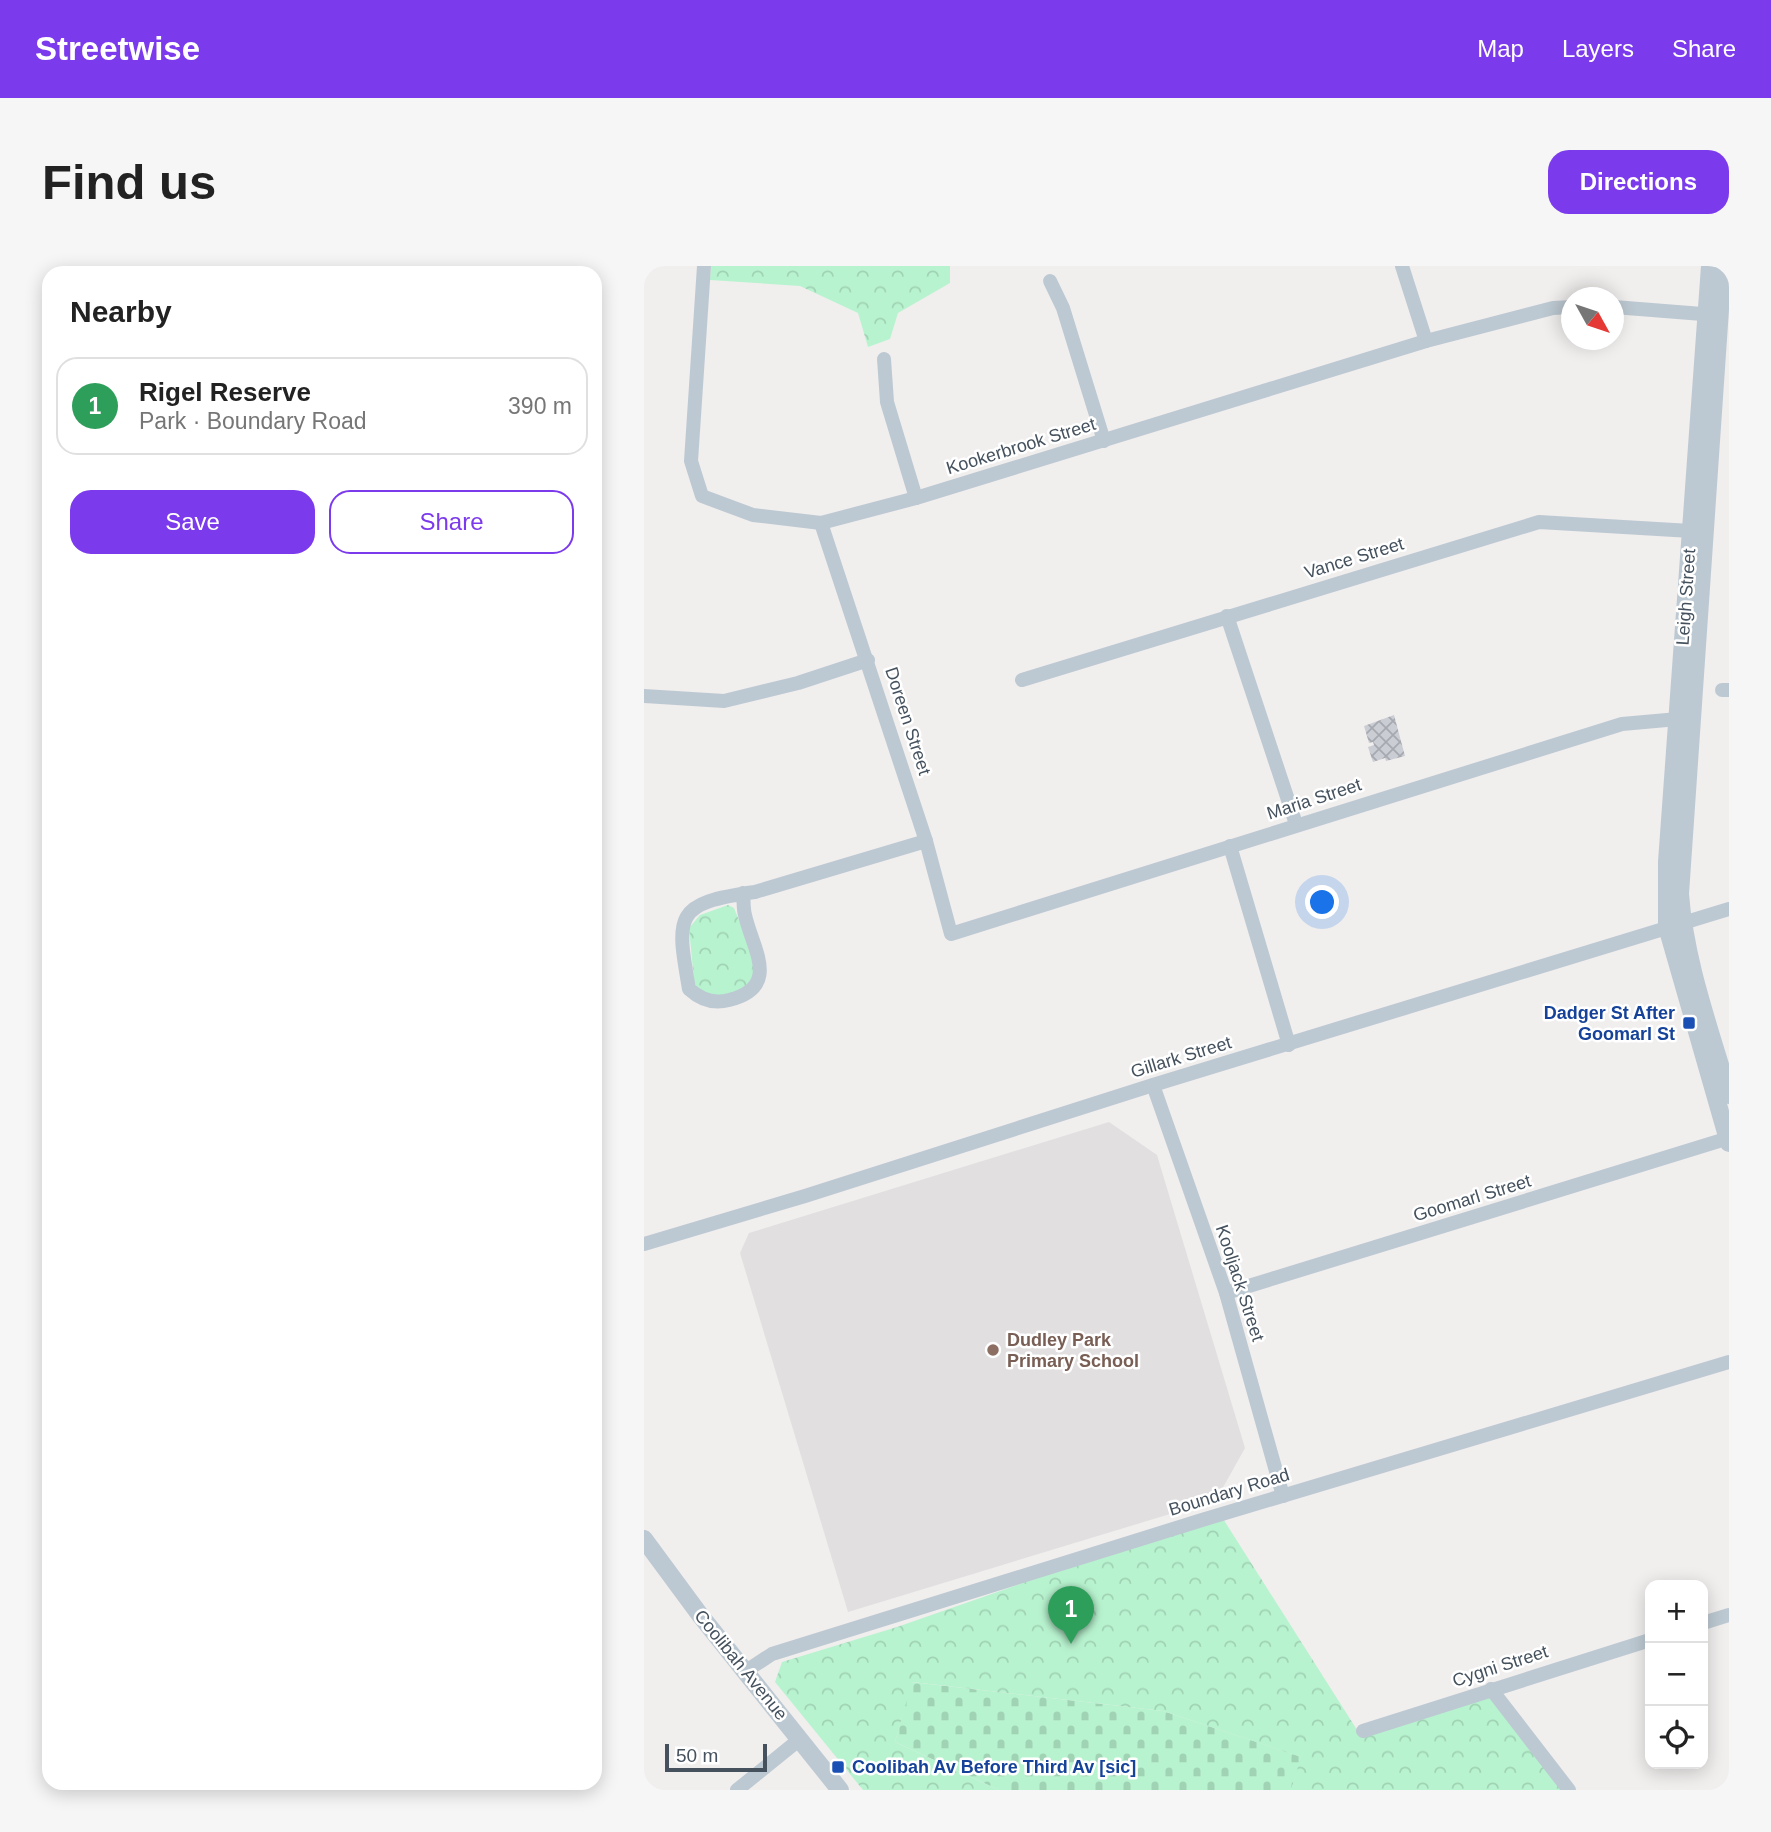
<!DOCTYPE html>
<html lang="en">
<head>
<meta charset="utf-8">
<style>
  :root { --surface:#fff; --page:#f6f6f6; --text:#222; --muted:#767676; --line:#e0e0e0; --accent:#7c3aed }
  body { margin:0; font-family:Arial,sans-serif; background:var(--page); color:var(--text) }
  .controls { position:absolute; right:21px; bottom:21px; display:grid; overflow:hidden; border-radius:14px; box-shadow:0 4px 18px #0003 }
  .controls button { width:63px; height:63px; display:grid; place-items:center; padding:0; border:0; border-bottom:2px solid var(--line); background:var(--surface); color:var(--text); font:35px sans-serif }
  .compass { position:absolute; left:917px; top:21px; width:63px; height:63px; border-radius:50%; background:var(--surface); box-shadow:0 4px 18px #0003; rotate:130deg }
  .scale { position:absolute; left:21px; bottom:18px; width:102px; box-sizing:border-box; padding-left:7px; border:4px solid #45525e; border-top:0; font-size:19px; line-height:24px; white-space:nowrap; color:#45525e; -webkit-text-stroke:5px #fff; paint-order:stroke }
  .you { position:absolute; left:679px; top:637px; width:24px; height:24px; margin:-18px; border:5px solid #fff; border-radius:50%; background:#1a73e8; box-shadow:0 0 0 10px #1a73e833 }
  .badge { display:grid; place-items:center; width:46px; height:46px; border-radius:50%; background:var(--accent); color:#fff; font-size:23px; font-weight:700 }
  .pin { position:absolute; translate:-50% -58px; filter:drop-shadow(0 2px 4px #0008) }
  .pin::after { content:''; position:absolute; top:37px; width:24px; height:21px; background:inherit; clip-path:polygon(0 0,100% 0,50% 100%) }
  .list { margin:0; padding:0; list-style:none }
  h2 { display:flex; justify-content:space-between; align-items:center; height:91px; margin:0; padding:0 28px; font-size:30px }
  h2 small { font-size:23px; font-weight:400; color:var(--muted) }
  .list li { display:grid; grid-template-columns:46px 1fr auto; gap:21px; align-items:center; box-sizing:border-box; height:98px; margin:0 14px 14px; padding:0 14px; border:2px solid var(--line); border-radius:21px }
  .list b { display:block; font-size:26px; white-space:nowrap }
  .list p { margin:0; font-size:23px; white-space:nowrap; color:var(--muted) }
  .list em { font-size:23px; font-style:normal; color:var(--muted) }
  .actions { display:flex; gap:14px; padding:21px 28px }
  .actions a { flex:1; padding:16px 0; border:2px solid var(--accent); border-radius:21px; text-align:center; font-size:24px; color:var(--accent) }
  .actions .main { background:var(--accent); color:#fff }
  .icon { flex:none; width:38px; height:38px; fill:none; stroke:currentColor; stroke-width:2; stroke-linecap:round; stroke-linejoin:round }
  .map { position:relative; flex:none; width:1085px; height:1524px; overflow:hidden; border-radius:21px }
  header { display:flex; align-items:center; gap:42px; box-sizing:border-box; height:98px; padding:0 35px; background:var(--accent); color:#fff }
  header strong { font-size:33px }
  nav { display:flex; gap:38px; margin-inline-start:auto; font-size:24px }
  .intro { display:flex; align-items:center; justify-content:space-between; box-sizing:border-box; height:168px; padding:0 42px }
  h1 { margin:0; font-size:49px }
  .button { padding:18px 32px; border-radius:21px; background:var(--accent); color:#fff; font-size:24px; font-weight:700 }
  main { display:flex; gap:42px; padding:0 42px }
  aside { flex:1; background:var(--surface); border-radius:21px; box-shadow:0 4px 18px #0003 }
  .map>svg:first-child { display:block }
</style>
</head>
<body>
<header>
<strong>Streetwise</strong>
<nav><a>Map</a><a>Layers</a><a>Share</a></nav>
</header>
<div class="intro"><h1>Find us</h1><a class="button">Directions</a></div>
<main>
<aside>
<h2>Nearby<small></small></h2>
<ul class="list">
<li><span class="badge" style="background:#2e9e5b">1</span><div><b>Rigel Reserve</b><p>Park · Boundary Road</p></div><em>390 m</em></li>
</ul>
<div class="actions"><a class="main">Save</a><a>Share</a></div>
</aside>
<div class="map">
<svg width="1085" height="1524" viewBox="0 0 1085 1524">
  <defs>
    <pattern id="cemetery-stones" width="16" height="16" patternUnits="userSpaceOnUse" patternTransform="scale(1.75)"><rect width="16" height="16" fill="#b8f3cf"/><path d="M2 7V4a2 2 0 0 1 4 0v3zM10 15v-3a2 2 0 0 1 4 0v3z" fill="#a0d2b4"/></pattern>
    <pattern id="park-crowns" width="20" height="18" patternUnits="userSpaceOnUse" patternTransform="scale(1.75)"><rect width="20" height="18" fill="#b8f3cf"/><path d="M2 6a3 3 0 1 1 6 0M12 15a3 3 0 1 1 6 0" fill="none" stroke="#a0d2b4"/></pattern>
    <pattern id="building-cross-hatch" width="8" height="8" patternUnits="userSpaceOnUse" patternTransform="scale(1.75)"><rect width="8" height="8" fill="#cacdd4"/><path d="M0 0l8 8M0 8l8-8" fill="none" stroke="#a6a9af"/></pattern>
  </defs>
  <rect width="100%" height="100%" fill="#f1eeee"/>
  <path fill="#e2dfe0" d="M465 856 513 889 601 1182 572 1234 204 1346 96 987 105 967Z"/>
  <path fill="url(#cemetery-stones)" d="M267 1416 519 1445 658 1491 647 1524H355L251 1476Z"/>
  <g fill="url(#park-crowns)">
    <path d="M67 0H306V17L254 47 246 73 224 81 214 47 156 20 66 14Z"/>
    <path d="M84 639 90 642C97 660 111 685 110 705 109 729 57 740 50 715L45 662 56 649Z"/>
    <path d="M576 1248 715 1467 847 1423 920 1524H647L657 1491 519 1445 268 1416 251 1476 355 1524H219L131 1416 138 1396 253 1361Z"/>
  </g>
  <path fill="url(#building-cross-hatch)" d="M750 449 761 490 742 495 741 492 729 496 724 481 730 479 729 476 725 477 720 460Z"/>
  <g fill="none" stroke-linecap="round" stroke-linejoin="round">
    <g stroke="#bdc9d2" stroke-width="14">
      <path d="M60 0 47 195 58 230 109 249 177 257 272 232 782 75 909 42 928 41"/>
      <path d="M758 0 782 75"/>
      <path d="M406 15 419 42 460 175"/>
      <path d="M970 41 1071 49"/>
      <path d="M240 93 243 136 272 232"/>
      <path d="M177 257 282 575 307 668 978 458 1034 453 1044 456"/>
      <path d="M583 350 652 558"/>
      <path d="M378 414 895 256 1047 265 1056 267"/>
      <path d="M1078 424H1085"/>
      <path d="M0 430 80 435 154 417 224 394"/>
      <path d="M586 580 645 779"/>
      <path d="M99 627C100 634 99 642 101 649 108 682 138 721 85 734 70 738 57 734 45 723 32 649 30 637 111 626L282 575"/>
      <path d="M509 819 582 1027 639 1230"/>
      <path d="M0 978 161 930 509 819 1085 643"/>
      <path d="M582 1027 1085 872"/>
      <path d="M1059 1357 1085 1349"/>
      <path d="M102 1405 128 1388 558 1254 1085 1096"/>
      <path d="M847 1423 925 1524"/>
      <path d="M719 1465 1006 1374"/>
      <path d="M93 1524 156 1473"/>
    </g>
    <g stroke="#bdc9d2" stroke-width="18">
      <path d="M1066 0 1023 596V661L1085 877"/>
      <path d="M1079 0 1036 628C1041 697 1066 763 1085 829"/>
      <path d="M0 1273 56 1349 196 1524"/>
    </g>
  </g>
  <g fill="#1a4fb4" stroke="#fff" stroke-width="2.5">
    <rect x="1038" y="750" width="14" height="14" rx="3.5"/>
    <rect x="187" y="1494" width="14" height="14" rx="3.5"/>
  </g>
  <circle fill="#8d6e63" stroke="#fff" stroke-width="2.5" cx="349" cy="1084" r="7"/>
  <g text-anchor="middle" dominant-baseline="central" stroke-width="5" stroke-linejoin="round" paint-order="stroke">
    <g font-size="18" fill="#45525e" stroke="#fff">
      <text transform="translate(377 180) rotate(-17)">Kookerbrook Street</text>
      <text transform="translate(710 292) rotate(-17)">Vance Street</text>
      <text transform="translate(1042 331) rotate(-86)">Leigh Street</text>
      <text transform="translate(264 455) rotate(72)">Doreen Street</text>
      <text transform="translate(670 533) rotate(-18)">Maria Street</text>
      <text transform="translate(537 791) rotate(-17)">Gillark Street</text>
      <text transform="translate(828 932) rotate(-17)">Goomarl Street</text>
      <text transform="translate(596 1017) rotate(72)">Kooljack Street</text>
      <text transform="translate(585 1226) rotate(-17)">Boundary Road</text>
      <text transform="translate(97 1399) rotate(51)">Coolibah Avenue</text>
      <text transform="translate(856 1400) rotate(-18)">Cygni Street</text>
    </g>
    <g font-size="18" font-weight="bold" fill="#164399" stroke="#fff" text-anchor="end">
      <text x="1031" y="747">Dadger St After<tspan x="1031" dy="21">Goomarl St</tspan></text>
      <text x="208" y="1501" text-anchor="start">Coolibah Av Before Third Av [sic]</text>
    </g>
    <g font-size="18" font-weight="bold" fill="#785e54" stroke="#fff" text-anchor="start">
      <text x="363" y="1074">Dudley Park<tspan x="363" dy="21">Primary School</tspan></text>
    </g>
  </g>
</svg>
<div class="controls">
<button>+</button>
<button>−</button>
<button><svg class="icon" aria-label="locate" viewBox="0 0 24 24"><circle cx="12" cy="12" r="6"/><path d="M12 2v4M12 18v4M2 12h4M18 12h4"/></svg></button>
</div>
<svg class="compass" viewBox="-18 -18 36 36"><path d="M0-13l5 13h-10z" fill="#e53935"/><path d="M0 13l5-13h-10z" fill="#767676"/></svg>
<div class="scale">50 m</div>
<div class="you"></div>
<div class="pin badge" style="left:427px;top:1378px;background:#2e9e5b">1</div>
</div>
</main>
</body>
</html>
